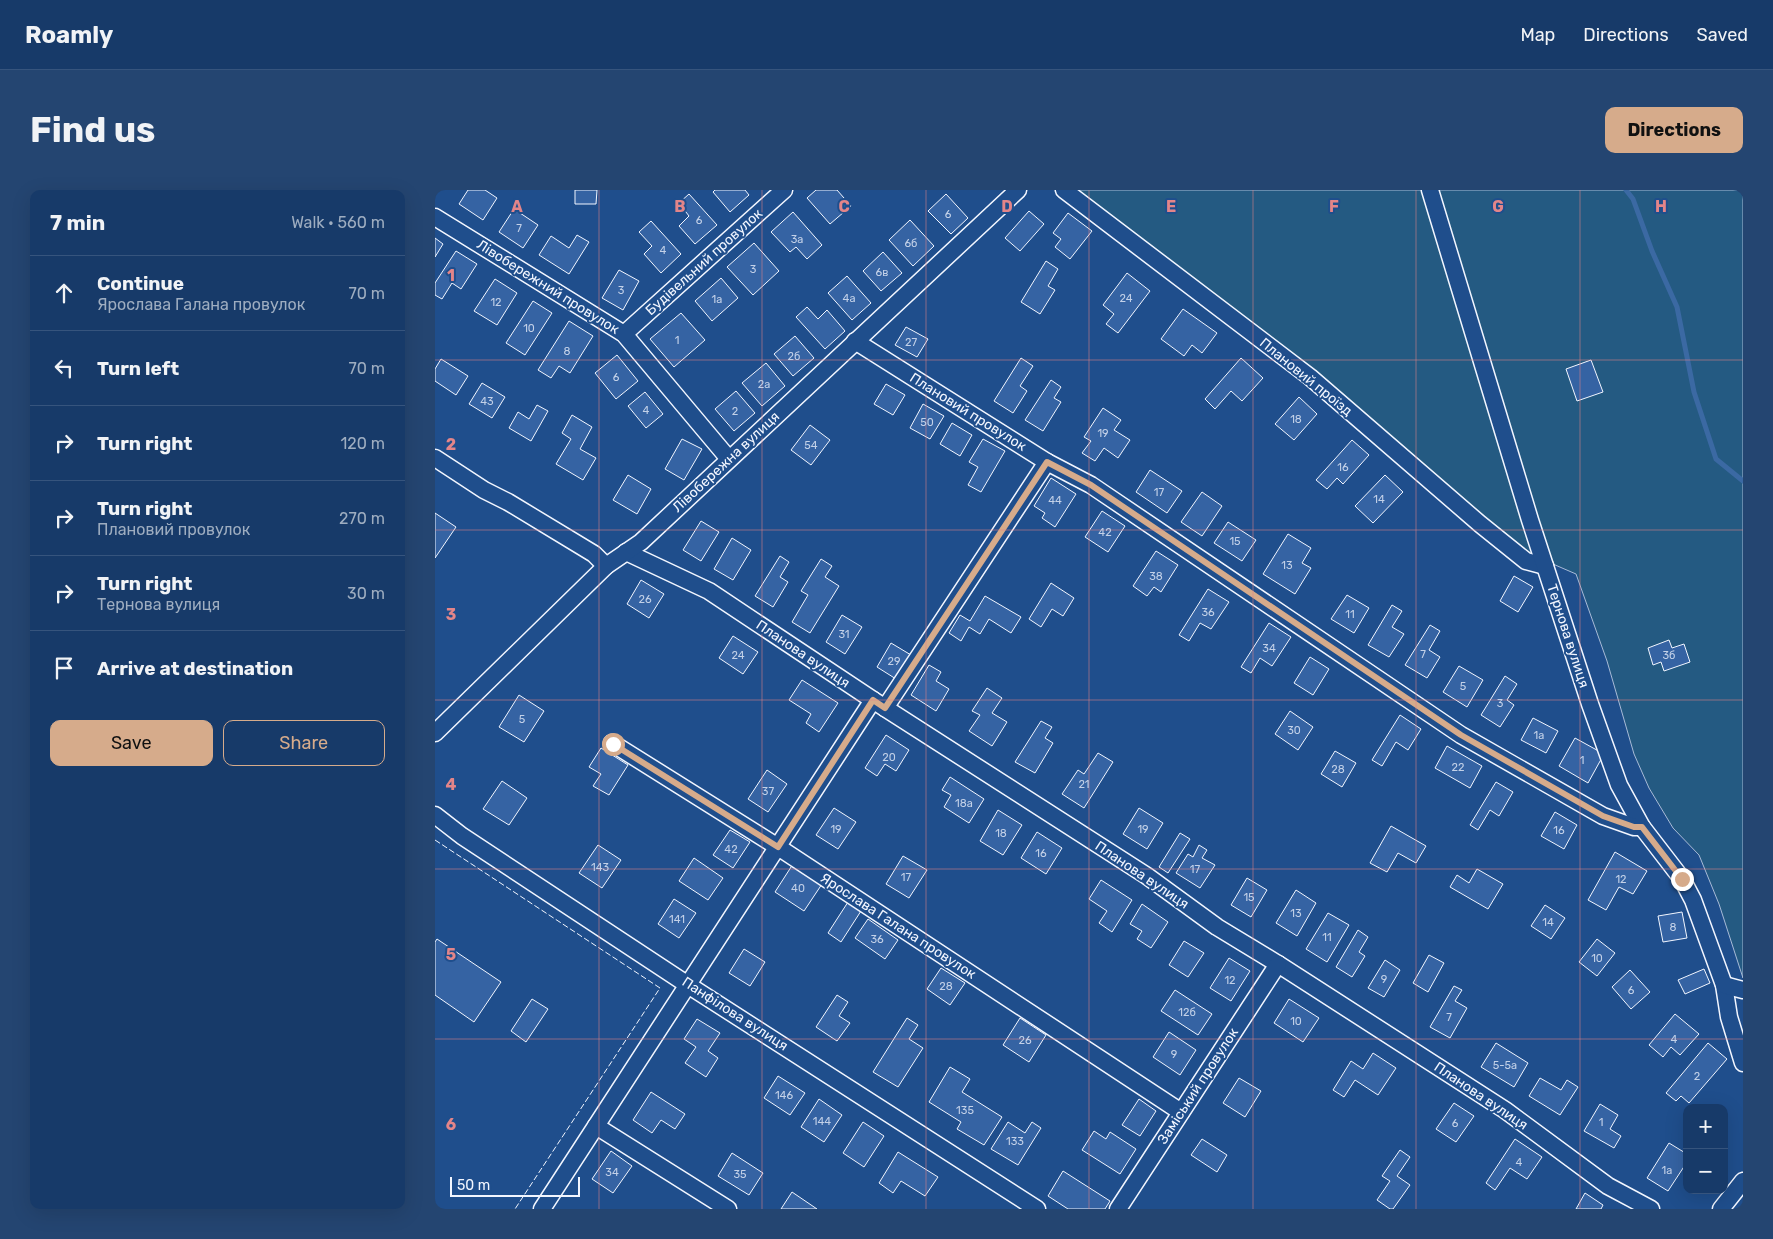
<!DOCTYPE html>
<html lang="en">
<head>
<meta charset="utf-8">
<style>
  :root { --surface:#173a69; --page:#244571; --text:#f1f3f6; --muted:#9eadc0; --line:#36547d; --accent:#d6ab8b }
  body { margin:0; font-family:Rubik,sans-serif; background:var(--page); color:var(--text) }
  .controls { position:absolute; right:15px; bottom:15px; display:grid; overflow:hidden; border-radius:10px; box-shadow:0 5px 20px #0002 }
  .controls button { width:45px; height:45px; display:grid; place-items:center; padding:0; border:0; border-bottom:1px solid var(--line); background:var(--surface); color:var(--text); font:25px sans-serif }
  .scale { position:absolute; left:15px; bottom:12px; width:130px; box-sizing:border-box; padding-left:5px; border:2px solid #f2f6ff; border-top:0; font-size:14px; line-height:18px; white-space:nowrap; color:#f2f6ff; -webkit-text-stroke:4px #1f4e8c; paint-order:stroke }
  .stop { position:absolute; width:15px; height:15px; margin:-11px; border:4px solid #d6ab8b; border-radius:50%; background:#fff }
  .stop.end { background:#d6ab8b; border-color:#fff; box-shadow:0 1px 5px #0008 }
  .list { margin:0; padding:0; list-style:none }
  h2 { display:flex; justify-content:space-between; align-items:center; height:65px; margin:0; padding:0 20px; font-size:21px }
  h2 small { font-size:16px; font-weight:400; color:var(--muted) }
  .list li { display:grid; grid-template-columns:32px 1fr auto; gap:15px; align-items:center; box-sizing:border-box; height:75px; padding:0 20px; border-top:1px solid var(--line) }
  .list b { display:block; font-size:19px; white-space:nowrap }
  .list p { margin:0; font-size:16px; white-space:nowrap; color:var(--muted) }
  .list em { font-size:16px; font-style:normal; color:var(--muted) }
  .actions { display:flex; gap:10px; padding:15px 20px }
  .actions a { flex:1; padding:11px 0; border:1px solid var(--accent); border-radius:10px; text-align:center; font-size:18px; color:var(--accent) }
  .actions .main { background:var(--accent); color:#111 }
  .icon { flex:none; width:28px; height:28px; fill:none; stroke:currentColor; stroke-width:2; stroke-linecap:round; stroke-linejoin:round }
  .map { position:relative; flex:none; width:1308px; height:1019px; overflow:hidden; border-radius:10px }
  header { display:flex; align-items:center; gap:30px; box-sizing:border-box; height:70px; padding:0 25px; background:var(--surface); border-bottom:1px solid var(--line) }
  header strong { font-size:24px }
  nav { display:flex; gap:28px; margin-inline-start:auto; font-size:18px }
  .intro { display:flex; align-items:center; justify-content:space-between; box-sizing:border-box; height:120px; padding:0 30px }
  h1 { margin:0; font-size:35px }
  .button { padding:12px 22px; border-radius:10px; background:var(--accent); color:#111; font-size:18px; font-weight:700 }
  main { display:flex; gap:30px; padding:0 30px }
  aside { flex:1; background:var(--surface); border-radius:10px; box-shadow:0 5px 20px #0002 }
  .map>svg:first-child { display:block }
</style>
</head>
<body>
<header>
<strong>Roamly</strong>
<nav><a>Map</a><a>Directions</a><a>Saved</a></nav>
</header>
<div class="intro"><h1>Find us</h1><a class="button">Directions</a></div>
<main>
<aside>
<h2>7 min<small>Walk · 560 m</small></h2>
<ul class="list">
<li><svg class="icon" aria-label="ahead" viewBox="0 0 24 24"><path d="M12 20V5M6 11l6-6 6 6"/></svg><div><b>Continue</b><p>Ярослава Галана провулок</p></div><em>70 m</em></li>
<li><svg class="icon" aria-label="left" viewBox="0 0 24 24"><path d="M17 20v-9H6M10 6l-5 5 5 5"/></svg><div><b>Turn left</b></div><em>70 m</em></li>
<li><svg class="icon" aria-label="right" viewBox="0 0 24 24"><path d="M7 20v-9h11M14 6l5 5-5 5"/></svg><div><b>Turn right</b></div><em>120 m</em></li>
<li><svg class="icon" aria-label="right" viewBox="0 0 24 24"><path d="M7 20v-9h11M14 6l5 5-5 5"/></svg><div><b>Turn right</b><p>Плановий провулок</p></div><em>270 m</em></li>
<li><svg class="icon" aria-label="right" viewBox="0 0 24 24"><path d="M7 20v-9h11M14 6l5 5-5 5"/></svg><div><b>Turn right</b><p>Тернова вулиця</p></div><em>30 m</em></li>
<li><svg class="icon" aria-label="arrive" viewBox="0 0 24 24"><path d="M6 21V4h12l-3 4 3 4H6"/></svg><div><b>Arrive at destination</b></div></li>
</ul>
<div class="actions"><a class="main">Save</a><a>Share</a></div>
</aside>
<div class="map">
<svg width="1308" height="1019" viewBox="0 0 1308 1019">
  <rect width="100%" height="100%" fill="#1f4e8c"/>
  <path fill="#245a82" stroke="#a8bbd7" d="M639 0H1308V788L1284 714 1264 665 1238 638 1214 598 1199 564 1172 471 1141 384 1097 365 1051 330Z"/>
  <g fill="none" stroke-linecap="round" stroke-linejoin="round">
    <path stroke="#3b69a3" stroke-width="5" d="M1191 0 1198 9 1217 61 1242 117 1259 202 1281 269 1308 291"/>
  </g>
  <g fill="#3563a3" stroke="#f2f6ff">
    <path d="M33 0H50L62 8 48 30 24 14Z"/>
    <path d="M140 0H162L161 14H140Z"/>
    <path d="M280 0H310L314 5 295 22 278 2Z"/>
    <path d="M381 0H402L416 16 395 34 372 8Z"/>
    <path d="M254 4 282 35 260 54 244 36 254 26 244 13Z"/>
    <path d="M511 4 533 28 516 44 493 21Z"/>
    <path d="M79 19 103 35 88 58 64 42Z"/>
    <path d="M594 21 609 34 585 61 570 48Z"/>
    <path d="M358 22 387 55 372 69 361 57 355 62 336 42Z"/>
    <path d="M633 23 657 41 635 69 620 57 626 49 618 43Z"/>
    <path d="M475 30 499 56 478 76 454 50Z"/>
    <path d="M216 31 246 64 226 83 209 64 217 56 204 42Z"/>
    <path d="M142 45 154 52 134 84 104 65 116 46 134 58Z"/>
    <path d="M0 48 8 54 0 67Z"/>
    <path d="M319 53 344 81 318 105 292 77Z"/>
    <path d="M21 61 42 74 26 99 17 93 7 109 0 105V93Z"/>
    <path d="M448 62 467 83 446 101 428 81Z"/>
    <path d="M611 71 623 79 613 96 620 100 605 124 586 112Z"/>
    <path d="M184 80 204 91 188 120 167 108Z"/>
    <path d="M692 83 715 101 683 143 671 134 679 124 668 115Z"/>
    <path d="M412 86 436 113 417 130 393 103Z"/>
    <path d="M286 88 303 108 277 131 260 111Z"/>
    <path d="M60 89 82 103 62 135 39 121Z"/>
    <path d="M98 111 117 123 90 165 71 153Z"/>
    <path d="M372 117 383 129 392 120 410 141 390 159 361 127Z"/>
    <path d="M748 119 782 143 767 163 757 155 749 166 726 149Z"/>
    <path d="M246 123 270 150 239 177 215 149Z"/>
    <path d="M134 131 158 146 135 183 124 176 116 188 103 180Z"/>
    <path d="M471 137 493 149 482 167 460 155Z"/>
    <path d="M360 146 379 168 358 186 339 164Z"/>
    <path d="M182 165 203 191 181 209 160 183Z"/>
    <path d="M586 168 598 176 585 196 592 201 578 223 559 211Z"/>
    <path d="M806 168 828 188 807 211 796 201 780 219 770 209Z"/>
    <path d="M6 169 33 186 21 205 0 191V179Z"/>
    <path d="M1156 170 1168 202 1142 211 1131 179Z"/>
    <path d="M331 173 350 196 327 216 307 193Z"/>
    <path d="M616 190 626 197 619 208 626 212 608 241 590 230Z"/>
    <path d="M47 193 70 207 57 228 34 214Z"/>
    <path d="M451 194 470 205 458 225 439 214Z"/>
    <path d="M301 201 320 223 299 241 280 219Z"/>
    <path d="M210 202 228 224 211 238 193 216Z"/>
    <path d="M864 207 882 224 859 250 840 234Z"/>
    <path d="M488 214 509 226 495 249 475 238Z"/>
    <path d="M102 215 113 221 96 251 74 238 83 222 94 229Z"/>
    <path d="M668 218 686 230 679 240 695 250 683 268 669 258 660 271 647 263 656 251 649 247Z"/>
    <path d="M137 225 157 237 145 259 161 268 148 290 121 274 136 249 127 243Z"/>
    <path d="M517 233 537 245 525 266 505 254Z"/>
    <path d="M375 235 395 250 376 275 356 260Z"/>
    <path d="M247 249 267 259 249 290 230 279Z"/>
    <path d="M548 249 570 261 546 302 533 295 543 277 534 272Z"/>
    <path d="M917 250 934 265 908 294 902 288 892 299 881 290Z"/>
    <path d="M715 280 747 301 732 323 701 302Z"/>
    <path d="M193 285 216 299 202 324 178 310Z"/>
    <path d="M950 285 968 302 938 333 920 316Z"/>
    <path d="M616 288 641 304 620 337 607 328 610 323 599 316Z"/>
    <path d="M767 302 787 316 767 346 746 332Z"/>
    <path d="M667 321 690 336 673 362 650 347Z"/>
    <path d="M0 323 21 337 0 368Z"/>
    <path d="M266 331 284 342 266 371 248 360Z"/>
    <path d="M793 332 821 350 807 371 779 353Z"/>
    <path d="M853 344 876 358 867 373 876 378 860 404 828 384Z"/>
    <path d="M297 348 316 360 298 390 279 379Z"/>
    <path d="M721 361 743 375 726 402 719 397 712 406 698 396Z"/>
    <path d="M345 366 354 372 345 387 353 392 338 417 320 406Z"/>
    <path d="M386 369 397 376 390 387 404 396 375 443 357 432 373 405 366 401Z"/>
    <path d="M1079 386 1098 397 1083 422 1065 411Z"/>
    <path d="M206 390 229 404 214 428 192 414Z"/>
    <path d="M616 393 639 408 628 426 617 419 606 437 594 429Z"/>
    <path d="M773 399 794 412 776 439 765 433 754 451 744 445Z"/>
    <path d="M912 405 934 418 919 443 896 429Z"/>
    <path d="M550 406 586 427 576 443 554 429 545 444 534 437 526 451 514 443 525 425 535 431Z"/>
    <path d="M957 415 967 421 957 437 969 444 954 467 933 455Z"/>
    <path d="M407 425 427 437 410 464 391 452Z"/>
    <path d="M834 433 856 447 837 476 825 468 816 483 806 477Z"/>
    <path d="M995 435 1005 441 994 460 1005 467 992 488 970 475Z"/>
    <path d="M298 446 323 462 308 484 284 468Z"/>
    <path d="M1234 450 1237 458 1249 454 1255 472 1229 481 1226 472 1218 475 1213 458Z"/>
    <path d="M456 453 476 465 461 489 442 477Z"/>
    <path d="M875 467 894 479 878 505 859 493Z"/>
    <path d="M494 475 506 482 501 491 514 499 501 521 476 505Z"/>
    <path d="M1024 476 1048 490 1032 517 1008 502Z"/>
    <path d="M1070 486 1082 494 1072 510 1079 515 1065 537 1046 525Z"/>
    <path d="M367 490 403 513 384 542 371 533 376 524 354 510Z"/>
    <path d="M552 498 567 508 557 523 572 532 557 556 534 541 545 525 537 521Z"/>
    <path d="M84 505 109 521 89 552 64 537Z"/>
    <path d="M855 521 878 537 863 560 840 544Z"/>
    <path d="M965 525 986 539 973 560 961 552 947 576 937 570Z"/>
    <path d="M1098 528 1123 541 1111 563 1086 550Z"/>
    <path d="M606 531 617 537 610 548 618 553 600 583 580 572Z"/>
    <path d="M451 545 474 560 461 581 450 574 442 586 430 578Z"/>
    <path d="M1140 548 1169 564 1153 593 1124 576Z"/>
    <path d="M1012 556 1047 576 1035 598 1000 578Z"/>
    <path d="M166 558 193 575 174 605 158 596 166 584 154 577Z"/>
    <path d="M900 561 921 573 907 597 886 584Z"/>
    <path d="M663 563 678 572 649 618 627 604 643 580 649 584Z"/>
    <path d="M332 580 352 594 333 622 313 609Z"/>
    <path d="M515 587 549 609 534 633 509 617 516 605 507 600Z"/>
    <path d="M67 591 92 608 74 635 48 619Z"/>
    <path d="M1061 592 1078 602 1064 626 1055 620 1043 640 1035 635Z"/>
    <path d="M399 618 421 632 403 659 381 645Z"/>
    <path d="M704 618 728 633 712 659 688 644Z"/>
    <path d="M563 620 587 635 568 665 545 651Z"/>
    <path d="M1120 622 1142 635 1129 659 1106 646Z"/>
    <path d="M956 636 991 656 981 673 963 663 952 682 935 673Z"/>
    <path d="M295 640 315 652 298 678 278 665Z"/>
    <path d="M602 642 627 658 611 684 586 668Z"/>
    <path d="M745 643 755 649 733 683 724 677Z"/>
    <path d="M163 655 186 670 167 698 144 683Z"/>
    <path d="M764 655 772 660 767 668 780 675 765 698 741 683 753 664 758 667Z"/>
    <path d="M1180 662 1212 681 1198 704 1184 697 1171 720 1153 710Z"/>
    <path d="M468 666 492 680 474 708 451 694Z"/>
    <path d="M259 668 288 688 273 710 244 691Z"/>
    <path d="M358 674 387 694 369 721 340 702Z"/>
    <path d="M1042 679 1068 694 1053 719 1015 697 1022 685 1034 693Z"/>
    <path d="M812 688 832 700 816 727 796 715Z"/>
    <path d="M666 690 697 710 677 742 664 733 672 721 654 709Z"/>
    <path d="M861 700 881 713 862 746 841 733Z"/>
    <path d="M239 709 261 723 244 748 223 734Z"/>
    <path d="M413 712 426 721 406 752 393 743Z"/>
    <path d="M707 714 733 732 716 758 702 749 707 741 695 734Z"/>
    <path d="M1110 715 1130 728 1116 749 1096 736Z"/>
    <path d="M1247 722 1252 748 1228 752 1223 726Z"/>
    <path d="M893 723 914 735 892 772 871 759Z"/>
    <path d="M433 729 463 750 450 769 420 748Z"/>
    <path d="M923 740 933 747 924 762 930 766 917 787 901 777Z"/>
    <path d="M2 749 66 792 39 832 0 805V752Z"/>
    <path d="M1162 749 1180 763 1162 786 1144 772Z"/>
    <path d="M749 751 769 763 753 787 734 775Z"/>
    <path d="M309 759 330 772 315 796 294 783Z"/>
    <path d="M994 765 1009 773 993 802 978 793Z"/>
    <path d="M794 768 815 781 796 811 775 798Z"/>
    <path d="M950 770 965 780 949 807 933 798Z"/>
    <path d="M506 778 530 793 515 815 492 799Z"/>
    <path d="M1269 779 1275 793 1250 804 1243 790Z"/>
    <path d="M1195 780 1215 802 1196 819 1177 797Z"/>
    <path d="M1019 796 1027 800 1020 811 1032 818 1015 848 995 837Z"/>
    <path d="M740 800 777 824 763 845 726 821Z"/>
    <path d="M402 805 413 812 404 826 415 833 402 851 381 837Z"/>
    <path d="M97 809 113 819 91 852 76 841Z"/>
    <path d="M854 809 884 828 868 852 839 833Z"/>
    <path d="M1240 824 1264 844 1245 865 1236 857 1228 867 1214 855Z"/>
    <path d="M472 828 483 835 474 849 488 858 463 897 438 882Z"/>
    <path d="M585 828 611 845 594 872 568 855Z"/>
    <path d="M262 829 285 843 273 861 283 868 271 887 250 873 261 857 249 849Z"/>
    <path d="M734 842 761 860 745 885 718 867Z"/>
    <path d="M1061 853 1093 873 1079 897 1046 877Z"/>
    <path d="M1273 853 1292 869 1254 913 1246 906 1241 911 1231 903Z"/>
    <path d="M938 863 961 878 943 905 920 890 909 907 898 900 916 871 928 879Z"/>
    <path d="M515 877 535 889 527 902 567 927 549 955 522 939 526 932 494 912Z"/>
    <path d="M343 886 370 903 355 925 329 908Z"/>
    <path d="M804 888 826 901 810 927 788 913Z"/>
    <path d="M1105 888 1126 900 1132 890 1143 897 1125 925 1094 906Z"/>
    <path d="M216 902 250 924 240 939 226 930 217 943 198 930Z"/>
    <path d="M384 909 407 925 389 952 366 937Z"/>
    <path d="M704 909 721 921 705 946 687 935Z"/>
    <path d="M1019 913 1039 926 1021 952 1001 939Z"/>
    <path d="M1165 914 1183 925 1175 939 1186 946 1179 958 1149 941Z"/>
    <path d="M428 932 449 946 429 977 408 963Z"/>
    <path d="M573 932 590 943 597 932 606 938 583 975 556 959Z"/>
    <path d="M659 941 671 949 675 942 701 959 685 984 647 960Z"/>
    <path d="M767 949 792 965 782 982 756 965Z"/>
    <path d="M1080 949 1107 967 1092 989 1075 978 1060 1000 1051 993Z"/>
    <path d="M1234 953 1252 964V972L1233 1001 1212 988Z"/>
    <path d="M965 960 975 967 962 986 975 995 958 1019H955L942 1010 955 991 947 986Z"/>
    <path d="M176 961 197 976 178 1003 157 989Z"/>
    <path d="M463 962 503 987 490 1006 466 991 458 1003 444 993Z"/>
    <path d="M297 963 328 983 314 1005 283 986Z"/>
    <path d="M628 981 675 1011 670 1019H633L613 1006Z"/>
    <path d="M357 1002 382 1019H346Z"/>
    <path d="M1150 1003 1168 1015 1166 1019H1141Z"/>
  </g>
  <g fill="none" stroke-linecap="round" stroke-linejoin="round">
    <defs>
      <g id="minor">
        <path d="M629 0 875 187 1045 334 1091 371 1110 376"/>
        <path d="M995 0 1095 330 1155 514 1184 595 1207 637 1247 689 1258 710 1289 795 1294 827 1308 873"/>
        <path d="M0 27 189 144 294 269"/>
        <path d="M189 144 349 0"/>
        <path d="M420 151 612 272 656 295 1026 545 1168 626 1199 637H1207"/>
        <path d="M0 268 49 300 73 312 159 364 171 376"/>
        <path d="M191 362 274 401 450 518 712 686 782 737 843 774 1070 920 1173 996 1216 1019"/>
        <path d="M450 518 612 272"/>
        <path d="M0 543 171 376 206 352 583 0"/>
        <path d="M177 553 343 657 746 922"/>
        <path d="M0 625 27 646 253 795 602 1019"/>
        <path d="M1289 795 1308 800"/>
        <path d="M161 936 293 1019"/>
        <path d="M107 1019 438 510"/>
        <path d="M683 1019 843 774"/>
        <path d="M1286 1019 1308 991"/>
      </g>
    </defs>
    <use href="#minor" stroke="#f2f6ff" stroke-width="19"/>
    <use href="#minor" stroke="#1f4e8c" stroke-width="16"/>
    <path stroke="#f2f6ff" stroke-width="1" stroke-dasharray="6 2.5" stroke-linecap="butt" d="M0 650 225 798 80 1019"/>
  </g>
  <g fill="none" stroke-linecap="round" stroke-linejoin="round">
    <path stroke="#d6ab8b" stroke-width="6" d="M178 554 343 657 438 510 450 518 612 272 656 295 1026 545 1168 626 1199 637H1207L1247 689"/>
  </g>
  <path fill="none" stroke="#e38589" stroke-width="1" stroke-opacity="0.55" d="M164 0V1019M327 0V1019M491 0V1019M654 0V1019M818 0V1019M981 0V1019M1145 0V1019M0 170H1308M0 340H1308M0 510H1308M0 679H1308M0 849H1308"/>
  <g text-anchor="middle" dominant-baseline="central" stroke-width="4" stroke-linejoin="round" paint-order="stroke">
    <g font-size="11" fill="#c3d1e8">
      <text x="513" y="24">6</text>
      <text x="264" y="30">6</text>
      <text x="84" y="38">7</text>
      <text x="362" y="49">3а</text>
      <text x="476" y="53">6б</text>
      <text x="228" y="60">4</text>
      <text x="318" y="79">3</text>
      <text x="447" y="82">6в</text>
      <text x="186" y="100">3</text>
      <text x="414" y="108">4а</text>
      <text x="691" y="108">24</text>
      <text x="282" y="109">1а</text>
      <text x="61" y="112">12</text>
      <text x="94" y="138">10</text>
      <text x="242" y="150">1</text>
      <text x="476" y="152">27</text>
      <text x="132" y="161">8</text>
      <text x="359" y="166">2б</text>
      <text x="181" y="187">6</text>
      <text x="329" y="194">2а</text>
      <text x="52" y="211">43</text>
      <text x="211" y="220">4</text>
      <text x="300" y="221">2</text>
      <text x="861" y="229">18</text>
      <text x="492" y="232">50</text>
      <text x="668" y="243">19</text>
      <text x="376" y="255">54</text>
      <text x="908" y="277">16</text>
      <text x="724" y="302">17</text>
      <text x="944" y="309">14</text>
      <text x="620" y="310">44</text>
      <text x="670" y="342">42</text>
      <text x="800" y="351">15</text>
      <text x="852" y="375">13</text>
      <text x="721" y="386">38</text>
      <text x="210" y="409">26</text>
      <text x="773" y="422">36</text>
      <text x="915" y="424">11</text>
      <text x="409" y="444">31</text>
      <text x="834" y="458">34</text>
      <text x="988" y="464">7</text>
      <text x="303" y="465">24</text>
      <text x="1234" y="465">3б</text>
      <text x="459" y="471">29</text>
      <text x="1028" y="496">5</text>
      <text x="1065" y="513">3</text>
      <text x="87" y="529">5</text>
      <text x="859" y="540">30</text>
      <text x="1104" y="545">1а</text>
      <text x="454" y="567">20</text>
      <text x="1147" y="570">1</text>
      <text x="1023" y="577">22</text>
      <text x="903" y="579">28</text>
      <text x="649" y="594">21</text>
      <text x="333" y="601">37</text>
      <text x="529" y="613">18а</text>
      <text x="401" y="639">19</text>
      <text x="708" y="639">19</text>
      <text x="1124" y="640">16</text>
      <text x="566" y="643">18</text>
      <text x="296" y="659">42</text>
      <text x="606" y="663">16</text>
      <text x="165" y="677">143</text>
      <text x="760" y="679">17</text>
      <text x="471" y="687">17</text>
      <text x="1186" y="689">12</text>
      <text x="363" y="698">40</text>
      <text x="814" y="707">15</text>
      <text x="861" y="723">13</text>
      <text x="242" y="729">141</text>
      <text x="1113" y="732">14</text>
      <text x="1238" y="737">8</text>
      <text x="892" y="747">11</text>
      <text x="442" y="749">36</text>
      <text x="1162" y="768">10</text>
      <text x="949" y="789">9</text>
      <text x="795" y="790">12</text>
      <text x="511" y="796">28</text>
      <text x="1196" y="800">6</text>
      <text x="752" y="822">12б</text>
      <text x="1014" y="827">7</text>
      <text x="861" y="831">10</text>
      <text x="1239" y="849">4</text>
      <text x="590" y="850">26</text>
      <text x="739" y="864">9</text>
      <text x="1070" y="875">5-5а</text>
      <text x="1262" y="886">2</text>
      <text x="349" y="905">146</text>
      <text x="530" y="920">135</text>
      <text x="387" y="931">144</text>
      <text x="1166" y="932">1</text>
      <text x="1020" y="933">6</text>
      <text x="580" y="951">133</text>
      <text x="1084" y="972">4</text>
      <text x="1232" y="980">1а</text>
      <text x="177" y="982">34</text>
      <text x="305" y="984">35</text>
    </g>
    <g font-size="14" fill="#f2f6ff" stroke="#1f4e8c">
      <text transform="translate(269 72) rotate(-42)">Будівельний провулок</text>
      <text transform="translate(113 97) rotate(32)">Лівобережний провулок</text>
      <text transform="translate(871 187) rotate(39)">Плановий проїзд</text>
      <text transform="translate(533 222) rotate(32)">Плановий провулок</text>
      <text transform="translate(291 272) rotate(-43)">Лівобережна вулиця</text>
      <text transform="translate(1133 446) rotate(72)">Тернова вулиця</text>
      <text transform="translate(368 464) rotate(34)">Планова вулиця</text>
      <text transform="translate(707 685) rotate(34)">Планова вулиця</text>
      <text transform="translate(463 736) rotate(33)">Ярослава Галана провулок</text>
      <text transform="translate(300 824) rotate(33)">Панфілова вулиця</text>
      <text transform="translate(763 896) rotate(-57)">Заміський провулок</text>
      <text transform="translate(1046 906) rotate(34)">Планова вулиця</text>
    </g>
  </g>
  <g font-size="16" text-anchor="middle" font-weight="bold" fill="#e38589" stroke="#1f4e8c" stroke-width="4" stroke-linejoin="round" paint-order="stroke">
    <text x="82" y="22">A</text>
    <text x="245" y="22">B</text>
    <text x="409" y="22">C</text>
    <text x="572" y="22">D</text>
    <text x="736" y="22">E</text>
    <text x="899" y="22">F</text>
    <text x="1063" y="22">G</text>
    <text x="1226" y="22">H</text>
    <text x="16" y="91">1</text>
    <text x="16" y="260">2</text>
    <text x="16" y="430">3</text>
    <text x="16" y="600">4</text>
    <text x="16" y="770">5</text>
    <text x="16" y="940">6</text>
  </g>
</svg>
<div class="controls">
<button>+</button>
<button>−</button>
</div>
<div class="scale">50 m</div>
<div class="stop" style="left:178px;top:554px"></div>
<div class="stop end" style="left:1247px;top:689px"></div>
</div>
</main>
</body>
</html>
